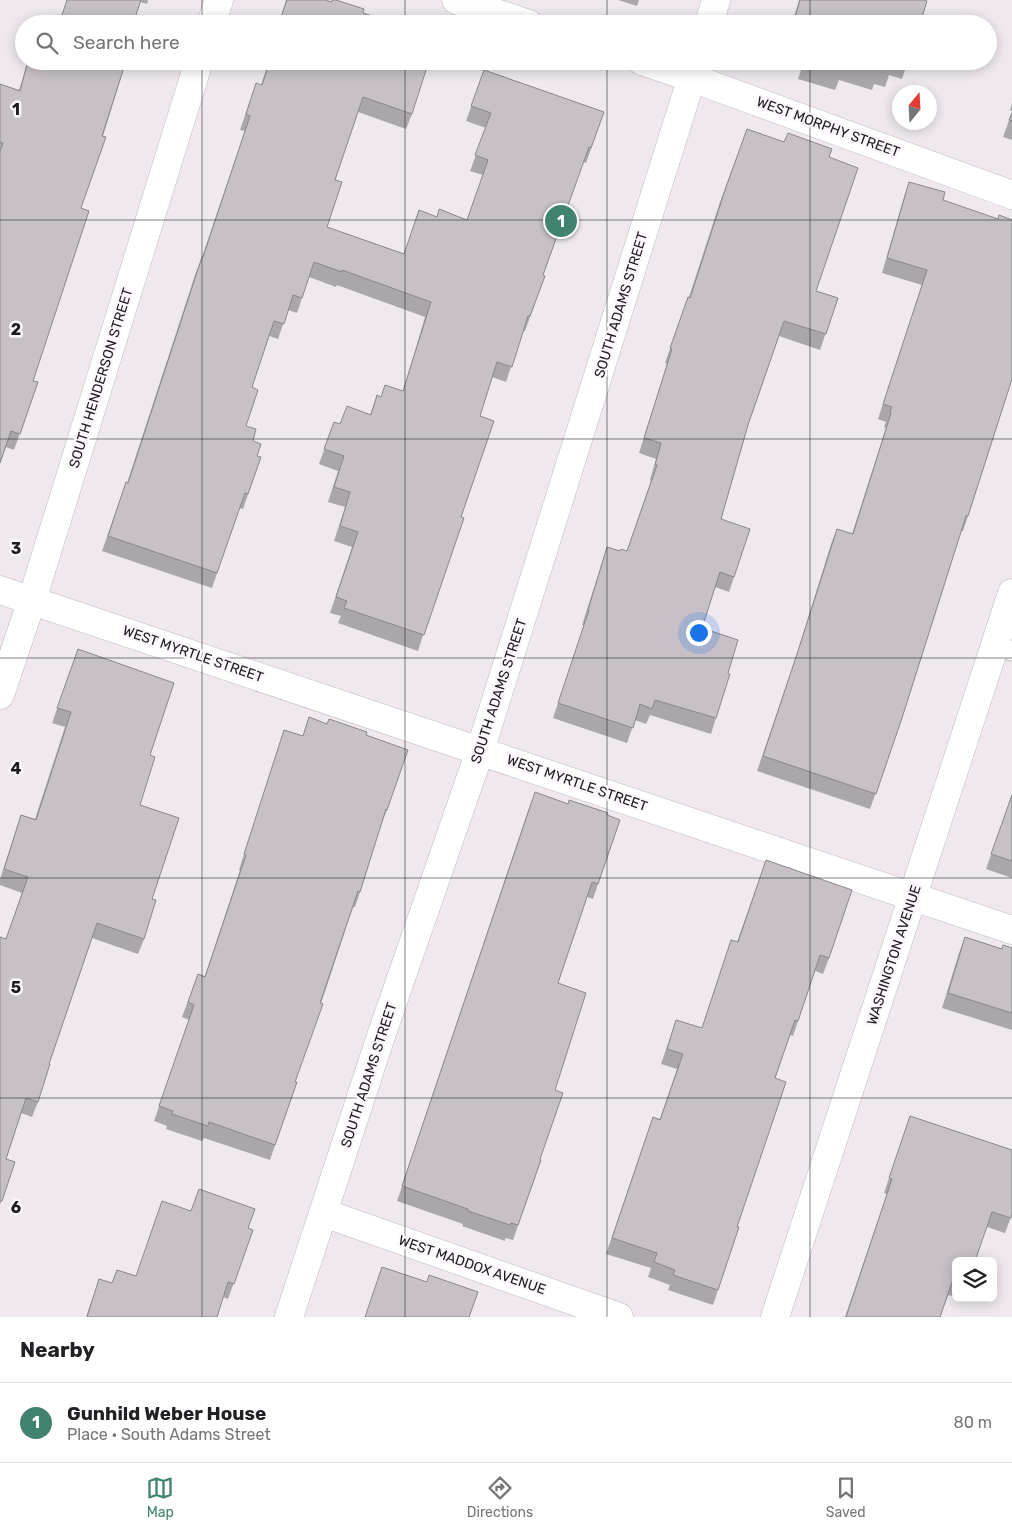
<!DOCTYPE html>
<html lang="en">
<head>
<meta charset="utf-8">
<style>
  :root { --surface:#fff; --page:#f6f6f6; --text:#202124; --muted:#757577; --line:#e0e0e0; --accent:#418271 }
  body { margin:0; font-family:Rubik,sans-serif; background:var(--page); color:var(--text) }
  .controls { position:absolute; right:15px; bottom:15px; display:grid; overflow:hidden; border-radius:8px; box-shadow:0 2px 12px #0003 }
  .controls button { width:45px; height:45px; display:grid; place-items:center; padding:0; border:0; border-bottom:1px solid var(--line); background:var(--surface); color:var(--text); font:25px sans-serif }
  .compass { position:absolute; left:892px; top:85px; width:45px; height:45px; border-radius:50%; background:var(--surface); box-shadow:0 2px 12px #0003; rotate:18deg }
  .you { position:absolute; left:698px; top:632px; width:18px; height:18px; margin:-12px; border:4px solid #fff; border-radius:50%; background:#1a73e8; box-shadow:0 0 0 8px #1a73e833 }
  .badge { display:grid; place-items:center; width:32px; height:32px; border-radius:50%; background:var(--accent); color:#fff; font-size:16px; font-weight:700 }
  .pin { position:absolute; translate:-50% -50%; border:2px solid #fff; box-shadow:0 1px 5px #0006 }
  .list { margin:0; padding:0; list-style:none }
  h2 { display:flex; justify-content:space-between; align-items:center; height:65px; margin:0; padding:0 20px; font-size:21px }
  h2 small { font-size:16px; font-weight:400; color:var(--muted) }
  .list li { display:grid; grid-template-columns:32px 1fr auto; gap:15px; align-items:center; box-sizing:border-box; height:80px; padding:0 20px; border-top:1px solid var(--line) }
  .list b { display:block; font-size:19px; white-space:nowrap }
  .list p { margin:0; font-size:16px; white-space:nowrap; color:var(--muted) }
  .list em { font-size:16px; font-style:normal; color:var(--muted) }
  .icon { flex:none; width:28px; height:28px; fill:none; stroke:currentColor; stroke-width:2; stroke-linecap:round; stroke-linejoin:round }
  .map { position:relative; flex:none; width:1012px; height:1317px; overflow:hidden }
  .search { position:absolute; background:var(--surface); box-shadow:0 2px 12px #0003; left:15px; right:15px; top:15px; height:55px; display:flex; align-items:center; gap:12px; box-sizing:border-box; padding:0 18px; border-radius:28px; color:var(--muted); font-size:19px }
  .sheet { height:145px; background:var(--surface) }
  nav { display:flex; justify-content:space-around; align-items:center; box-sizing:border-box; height:70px; border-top:1px solid var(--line); background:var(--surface); font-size:14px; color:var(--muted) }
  nav a { display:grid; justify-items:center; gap:2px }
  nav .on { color:var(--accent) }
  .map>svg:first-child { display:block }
</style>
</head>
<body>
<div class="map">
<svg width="1012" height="1317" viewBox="0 0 1012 1317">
  <rect width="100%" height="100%" fill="#efe9ef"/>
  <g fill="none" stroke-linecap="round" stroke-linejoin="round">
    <defs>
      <path id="lane" d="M995 645 1012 651"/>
      <g id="street">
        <path d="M456 0 529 24"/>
        <path d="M211 24 219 0"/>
        <path d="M709 24 716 0"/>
        <path d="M642 61 692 78 1012 195"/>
        <path d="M0 590 1012 930"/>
        <path d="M0 695 32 600 199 61"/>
        <path d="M324 1213 619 1317"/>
        <path d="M289 1317 381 1036 480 751 697 61"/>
        <path d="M775 1317 1012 593"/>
      </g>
    </defs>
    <use href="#lane" stroke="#beb8be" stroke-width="21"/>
    <use href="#street" stroke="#beb8be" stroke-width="29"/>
    <use href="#lane" stroke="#fff" stroke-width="19"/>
    <use href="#street" stroke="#fff" stroke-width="28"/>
  </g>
  <g fill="#aba6ab">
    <path d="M67 0H148L147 4 140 2 133 24H59Z"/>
    <path d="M286 0H325L397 24H279Z"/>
    <path d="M618 0H639L637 6Z"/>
    <path d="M799 0H924L920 24H792Z"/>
    <path d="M28 61H126L81 208 33 381 38 382 14 450 6 447 0 463V84L19 90Z"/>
    <path d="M269 61H398L412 114 406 129 358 112 335 180 327 227 404 254 436 217 467 220 483 175 470 171 486 128 466 121 484 70 604 112 586 163 583 162 543 275 545 276 525 331H523L506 382 492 377 480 416 461 517 418 651 338 623 341 616 330 613 352 547 334 541 345 507 328 502 338 471 319 464 334 422 340 424 370 415 377 395 381 397 385 385 403 391 425 317 337 285 336 287 309 277 297 313 288 310 278 339 269 336 252 387 246 426 253 441 257 456 261 457 243 509 239 508 212 588 102 551 126 482 127 483 196 272 202 257 245 131 240 130 256 83 261 85Z"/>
    <path d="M784 61H908L902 79 889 75 885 87 874 84 872 90 839 80 835 90 798 79 802 67Z"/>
    <path d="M1012 103V111L1010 110Z"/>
    <path d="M1012 112V140L1003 137Z"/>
    <path d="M747 129 784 142 829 157 816 291 838 298 820 350 779 336 748 425 721 519 734 577 729 592 715 587 702 628 728 673 716 718 711 734 650 715 646 724 635 720 627 743 553 718 584 625H582L607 547 620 551H627L651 481 650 480 656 459 639 453 667 364 665 363 688 297H689L720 202Z"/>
    <path d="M909 182 943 200 1006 396 968 516 963 531H961L902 718 870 809 757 771 794 663 831 544 837 529 852 534 886 428 884 427 886 422 878 419 922 285 882 273 904 197Z"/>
    <path d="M78 649 150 755 140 805 152 899 144 939 138 954 92 938 49 1064 38 1102 32 1117 21 1113 6 1159 15 1162 0 1205V937L6 939 22 893 0 885V879L21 815 35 819 65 727 52 723Z"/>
    <path d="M309 717 327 724 366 736 387 810 381 825 360 892 355 907H353L295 1082H297L270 1160 204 1138 202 1141 166 1129 167 1126 154 1121 189 1020 182 1017 198 974 205 976 240 870H239L284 730 303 736Z"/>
    <path d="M1012 795V878L986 869Z"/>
    <path d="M567 804 607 815 598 884 593 899 587 897 558 983 555 1090 540 1159 541 1160 513 1240 505 1238V1241L462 1226 463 1224 397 1201 529 808Z"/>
    <path d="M766 860 829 958 823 974 815 971 793 1036 790 1035 775 1078 737 1227 718 1290 713 1305 668 1290 670 1285 648 1277 651 1268 606 1254 653 1117 660 1119 677 1069 661 1064 676 1020 702 1028 731 940 737 942Z"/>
    <path d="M965 937 1002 949 1012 948V1030L942 1008 959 953Z"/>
    <path d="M910 1116 1012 1214 1005 1233 987 1227 956 1261V1297L948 1295 940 1317H845L887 1194 884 1193Z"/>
    <path d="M191 1211 253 1230 228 1299 223 1297 217 1317H86L99 1279 112 1283 117 1270 136 1276Z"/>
  </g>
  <g fill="#c7c1c7" stroke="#8b878b">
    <path d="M67 0H141L133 24H59Z"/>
    <path d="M287 0H325L332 2V0H336L364 9 363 13 397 24H282L283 21 280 20Z"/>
    <path d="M800 0H924L927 1 920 24H793Z"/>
    <path d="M28 61H126L102 136 106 137 81 208 89 211 33 381 38 382 20 434 11 431 0 463V151L3 143 0 142V84L20 91Z"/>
    <path d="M270 61H398L426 70 412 114 363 97 335 180 342 182 327 227 404 254 419 210 437 217 439 209 467 220 488 160 475 155 491 113 471 106 484 70 604 112 591 148 589 147 543 275 545 276 530 316H528L512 367 497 362 480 416 494 421 461 517 464 518 424 635 344 608 347 601 336 597 358 532 340 526 350 492 334 487 344 456 324 449 334 422 340 424 347 406 371 415 377 395 381 397 385 385 403 391 431 302 342 270V272L314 262 302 298 293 295 284 324 274 321 252 387 258 390 246 426 256 429 253 441 261 444 257 456 261 457 248 494 245 493 217 573 108 536 126 482 128 483 202 257H203L250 116 246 114 256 83 262 85Z"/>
    <path d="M818 61H845L843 69Z"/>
    <path d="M857 61H894L893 65 881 62 880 68Z"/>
    <path d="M1012 113V121L1009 120Z"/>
    <path d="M747 129 784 142 788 133 832 149 829 157 858 168 816 291 838 298 826 334 784 321 748 425 721 519 750 529 734 577 720 572 702 628 738 640 728 673 730 674 716 718 655 700 652 709 640 704 633 728 558 703 589 610H588L607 547 620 551 621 549 627 551 657 465H655L661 443 644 438 672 349 670 348 688 297 690 298 726 187Z"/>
    <path d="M909 182 945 192 943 200 998 219 999 215 1012 220V379L968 516H966L902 718 876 794 763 756 799 648 837 529 853 534 891 413 890 412 892 407 883 404 927 270 887 258Z"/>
    <path d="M78 649 174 683 150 755 155 757 140 805 179 818 152 899 156 900 144 939 97 923 49 1064H50L38 1102 26 1098 6 1159 15 1162 2 1201H0V937L6 939 28 877 4 869 21 815 36 820 71 712 57 708Z"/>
    <path d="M309 717 327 724 329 719 367 732 366 735 408 750 387 810 386 809 360 892 358 891 320 1003 323 1004 295 1082H297L275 1145 209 1122 208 1126 172 1114 173 1111 159 1106 194 1005 188 1002 198 974 205 977 246 855 244 854 284 730 303 736Z"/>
    <path d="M535 792 568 804 569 800 608 813 607 815 620 820 598 884 592 882 558 983 586 993 555 1090 563 1093 540 1159 541 1160 518 1225 511 1223 510 1225 468 1211V1209L402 1186Z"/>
    <path d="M1012 795V861L991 854Z"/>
    <path d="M766 860 852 890 829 958 820 955 798 1021 795 1020 775 1078 786 1082 737 1227H739L718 1290 673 1275 675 1270 654 1262 657 1253 612 1238 653 1117 660 1120 683 1054 667 1049 676 1020 702 1028 731 940 738 942Z"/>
    <path d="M965 937 1002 949 1003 945 1012 948V1013L948 993Z"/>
    <path d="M910 1116 1012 1150V1214L1011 1218 992 1212 975 1261H956V1280L953 1279 940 1317H846L892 1179 889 1178Z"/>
    <path d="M199 1189 255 1209 248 1228 253 1230 234 1284 228 1282 217 1317H87L99 1279 112 1283 117 1270 136 1276 162 1201 191 1211Z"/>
    <path d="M382 1267 427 1282 429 1275 478 1292 469 1317H365Z"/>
  </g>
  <path fill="none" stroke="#1e1b1e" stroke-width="1" stroke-opacity="0.55" d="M202 0V24M405 0V24M607 0V24M810 0V24M202 61V1317M405 61V1317M607 61V1317M810 61V1317M0 220H1012M0 439H1012M0 658H1012M0 878H1012M0 1098H1012"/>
  <g text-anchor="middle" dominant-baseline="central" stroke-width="5" stroke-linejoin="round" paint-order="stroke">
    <g font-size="14" fill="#1e1b1e" stroke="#fcf6fd">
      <text transform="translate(828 127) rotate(20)">WEST MORPHY STREET</text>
      <text transform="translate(621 305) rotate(-73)">SOUTH ADAMS STREET</text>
      <text transform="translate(101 378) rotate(-73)">SOUTH HENDERSON STREET</text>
      <text transform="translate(193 654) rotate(19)">WEST MYRTLE STREET</text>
      <text transform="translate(499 691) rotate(-72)">SOUTH ADAMS STREET</text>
      <text transform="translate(577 783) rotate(19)">WEST MYRTLE STREET</text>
      <text transform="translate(894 955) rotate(-72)">WASHINGTON AVENUE</text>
      <text transform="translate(369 1075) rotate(-72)">SOUTH ADAMS STREET</text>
      <text transform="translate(472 1265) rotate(19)">WEST MADDOX AVENUE</text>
    </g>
  </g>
  <g font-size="16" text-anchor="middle" font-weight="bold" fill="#1e1b1e" stroke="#fcf6fd" stroke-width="5" stroke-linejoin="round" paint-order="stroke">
    <text x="16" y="115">1</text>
    <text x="16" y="335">2</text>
    <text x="16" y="554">3</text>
    <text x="16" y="774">4</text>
    <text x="16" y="993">5</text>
    <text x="16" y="1213">6</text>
  </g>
</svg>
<div class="controls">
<button><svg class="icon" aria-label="layers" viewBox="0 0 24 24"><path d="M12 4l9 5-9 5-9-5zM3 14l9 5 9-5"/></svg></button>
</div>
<svg class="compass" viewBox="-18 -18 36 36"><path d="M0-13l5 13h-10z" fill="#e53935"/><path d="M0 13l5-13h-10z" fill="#757577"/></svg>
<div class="you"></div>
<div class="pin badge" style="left:561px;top:221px">1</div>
<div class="search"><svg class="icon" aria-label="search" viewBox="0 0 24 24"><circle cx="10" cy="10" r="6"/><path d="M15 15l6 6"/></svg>Search here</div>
</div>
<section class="sheet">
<h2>Nearby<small></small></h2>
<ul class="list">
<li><span class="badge">1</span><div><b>Gunhild Weber House</b><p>Place · South Adams Street</p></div><em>80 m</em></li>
</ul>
</section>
<nav>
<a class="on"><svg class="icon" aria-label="map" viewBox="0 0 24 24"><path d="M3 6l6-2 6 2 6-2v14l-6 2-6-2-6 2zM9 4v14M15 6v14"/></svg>Map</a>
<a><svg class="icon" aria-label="directions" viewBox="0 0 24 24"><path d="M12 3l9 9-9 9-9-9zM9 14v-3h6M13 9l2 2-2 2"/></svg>Directions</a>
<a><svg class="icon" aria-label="saved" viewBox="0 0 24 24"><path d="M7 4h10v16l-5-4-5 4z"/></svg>Saved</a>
</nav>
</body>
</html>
